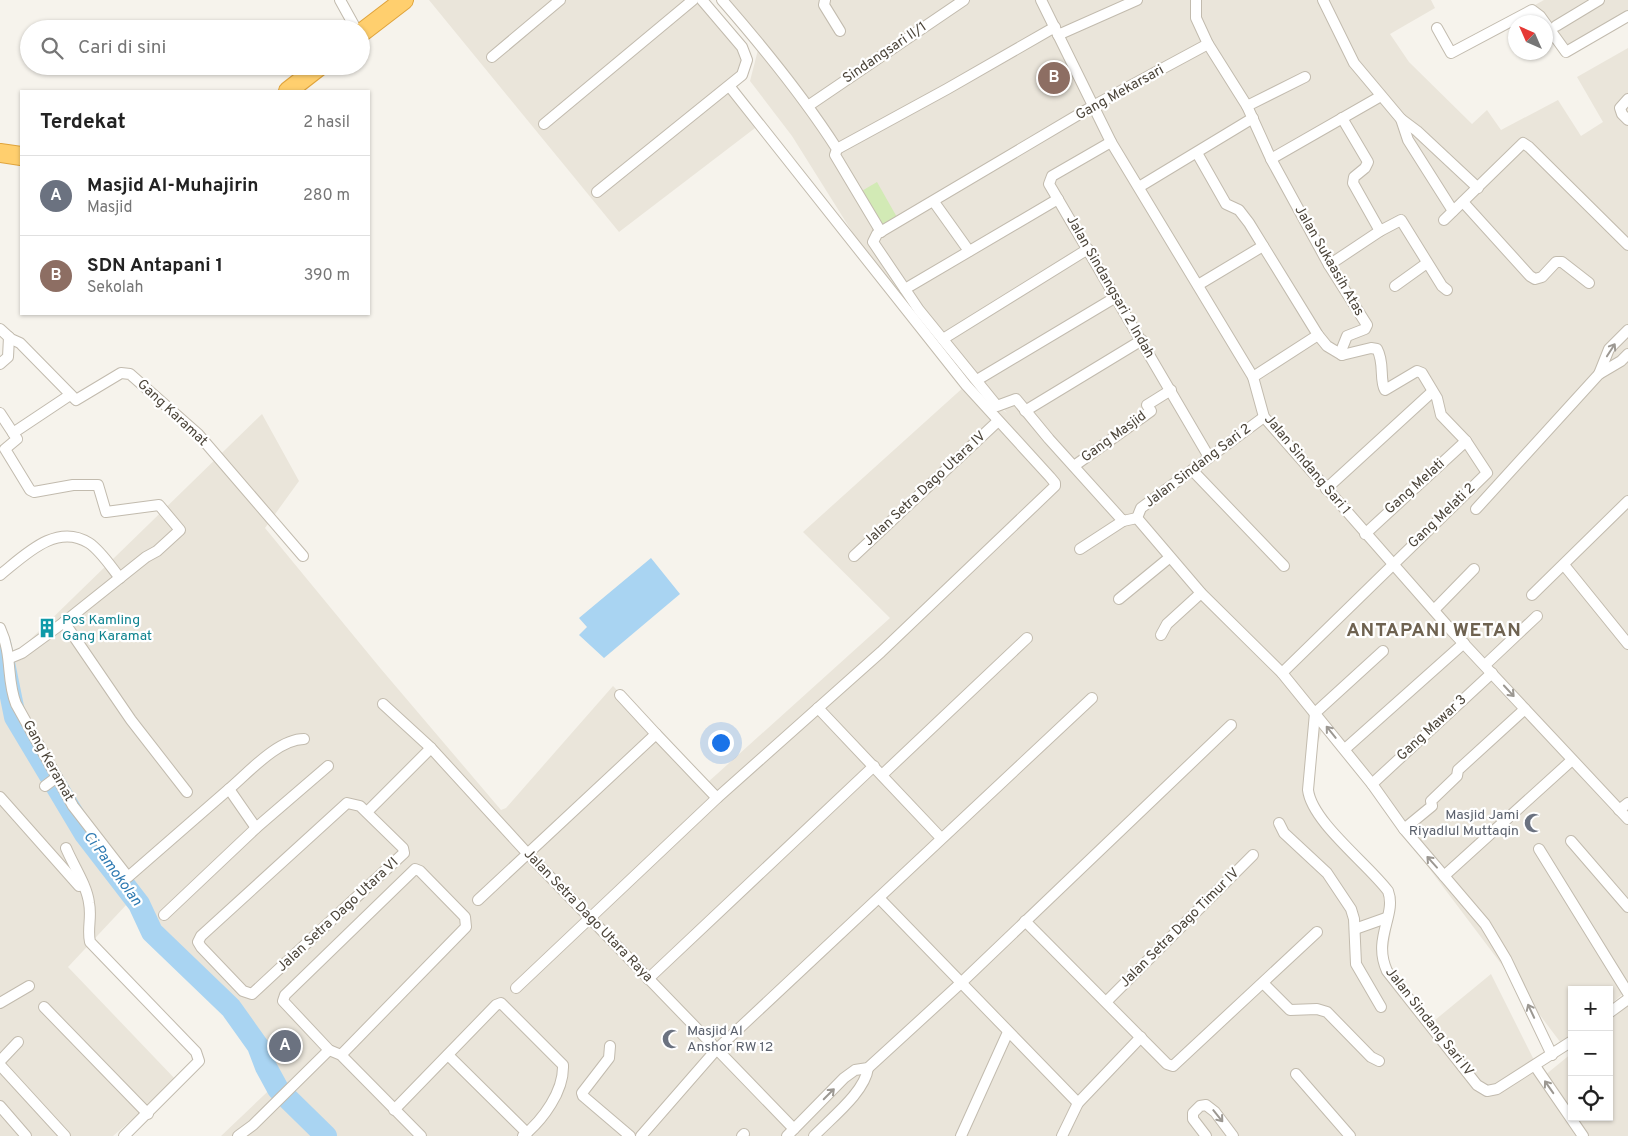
<!DOCTYPE html>
<html lang="id">
<head>
<meta charset="utf-8">
<style>
  :root { --surface:#fff; --page:#f6f6f6; --text:#222; --muted:#767676; --line:#e0e0e0; --accent:#d93025 }
  body { margin:0; font-family:Overpass,sans-serif; background:var(--page); color:var(--text) }
  .controls { position:absolute; right:15px; bottom:15px; display:grid; overflow:hidden; border-radius:0px; box-shadow:0 1px 4px #0004 }
  .controls button { width:45px; height:45px; display:grid; place-items:center; padding:0; border:0; border-bottom:1px solid var(--line); background:var(--surface); color:var(--text); font:25px sans-serif }
  .compass { position:absolute; left:1508px; top:15px; width:45px; height:45px; border-radius:50%; background:var(--surface); box-shadow:0 1px 4px #0004; rotate:315deg }
  .you { position:absolute; left:720px; top:742px; width:18px; height:18px; margin:-12px; border:4px solid #fff; border-radius:50%; background:#1a73e8; box-shadow:0 0 0 8px #1a73e833 }
  .badge { display:grid; place-items:center; width:32px; height:32px; border-radius:50%; background:var(--accent); color:#fff; font-size:16px; font-weight:700 }
  .pin { position:absolute; translate:-50% -50%; border:2px solid #fff; box-shadow:0 1px 5px #0006 }
  .list { margin:0; padding:0; list-style:none }
  h2 { display:flex; justify-content:space-between; align-items:center; height:65px; margin:0; padding:0 20px; font-size:21px }
  h2 small { font-size:16px; font-weight:400; color:var(--muted) }
  .list li { display:grid; grid-template-columns:32px 1fr auto; gap:15px; align-items:center; box-sizing:border-box; height:80px; padding:0 20px; border-top:1px solid var(--line) }
  .list b { display:block; font-size:19px; white-space:nowrap }
  .list p { margin:0; font-size:16px; white-space:nowrap; color:var(--muted) }
  .list em { font-size:16px; font-style:normal; color:var(--muted) }
  .icon { flex:none; width:28px; height:28px; fill:none; stroke:currentColor; stroke-width:2; stroke-linecap:round; stroke-linejoin:round }
  .map { position:relative; flex:none; width:1628px; height:1136px; overflow:hidden }
  .search { position:absolute; background:var(--surface); box-shadow:0 1px 4px #0004; left:20px; top:20px; width:350px; height:55px; display:flex; align-items:center; gap:12px; box-sizing:border-box; padding:0 18px; border-radius:28px; color:var(--muted); font-size:19px }
  .panel { position:absolute; background:var(--surface); box-shadow:0 1px 4px #0004; left:20px; top:90px; width:350px; height:225px; border-radius:0px }
  .map>svg:first-child { display:block }
</style>
</head>
<body>
<div class="map">
<svg width="1628" height="1136" viewBox="0 0 1628 1136">
  <rect width="100%" height="100%" fill="#f6f3ec"/>
  <g fill="#eae5da">
    <path d="M429 0H701L747 60 730 87 759 125 619 232Z"/>
    <path d="M729 0H1431L1435 8 1390 34 1409 62 1472 124 1487 110 1501 130 1558 100 1581 136 1603 122 1577 77 1628 48V989L1609 1006V990H1572V1040L1564 1047 1367 786 1322 730 1313 758 1309 800 1396 897 1385 969 1429 1025 1491 974 1537 1066 1544 1076 1572 1053V1116L1584 1136H221L282 1078 248 1016 158 923 128 903 68 967 177 1081 113 1136H0V669L262 414 299 481 265 528 381 669 501 810 506 808 613 686 707 783 890 618 803 532 966 385 1007 413 866 254 792 136 750 81 760 42Z"/>
    <path d="M1544 0H1628V15L1567 49 1535 5Z"/>
    <path d="M1628 1005V1136H1586L1573 1117H1609V1021Z"/>
  </g>
  <path fill="#d2eab5" d="M877 182 898 219 881 229 860 192Z"/>
  <path fill="#a9d4f2" d="M651 558 680 594 604 658 579 635 587 627 579 618Z"/>
  <g fill="none" stroke-linecap="round" stroke-linejoin="round">
    <path stroke="#a9d4f2" stroke-width="22" d="M0 643 15 717 85 834 139 904 152 932 231 1008 258 1046 266 1067 278 1089 326 1136"/>
    <defs>
      <g id="street">
        <path d="M340 0 356 29"/>
        <path d="M722 0C763 47 803 96 837 149L835 155 881 232"/>
        <path d="M825 0 824 5 840 31"/>
        <path d="M1041 0 1111 142 1253 377 1264 417 1451 630 1628 819"/>
        <path d="M1196 0V18L1208 44 1247 106 1271 159 1329 265 1367 325 1365 329 1347 336 1341 351 1342 355"/>
        <path d="M1323 0 1354 63 1401 119 1408 140 1453 211"/>
        <path d="M1556 26 1599 0"/>
        <path d="M1437 28 1451 53 1532 10 1540 16 1566 52 1628 16"/>
        <path d="M1058 35 1137 0"/>
        <path d="M492 57 560 0"/>
        <path d="M1628 99 1620 108 1622 114 1628 120"/>
        <path d="M808 106 964 0"/>
        <path d="M1247 106 1305 77"/>
        <path d="M1342 118 1368 162 1365 168 1354 177 1353 183 1380 231"/>
        <path d="M1401 119 1417 131 1478 188"/>
        <path d="M544 124 693 0"/>
        <path d="M1111 142 1052 176 1049 184 1209 457"/>
        <path d="M837 149 947 89 1055 27"/>
        <path d="M1197 153 1226 204 1239 210 1249 223 1318 335 1327 346 1342 355 1371 348 1377 349C1385 363 1379 380 1385 390L1417 371 1422 373 1437 398 1441 415 1466 441 1487 473 1282 673"/>
        <path d="M1271 159 1381 96"/>
        <path d="M1139 187 1253 118"/>
        <path d="M597 192 742 75 747 60 742 47 702 0"/>
        <path d="M934 202 969 251"/>
        <path d="M1463 202 1530 276 1535 279 1542 277 1556 262H1562L1589 283"/>
        <path d="M1444 220 1523 143 1529 147 1628 245"/>
        <path d="M1329 265 1380 231 1401 220 1442 286 1447 290"/>
        <path d="M1198 285 1263 246"/>
        <path d="M1395 286 1427 263"/>
        <path d="M905 289 1058 199"/>
        <path d="M0 329 11 339 20 343 76 400 121 373 130 374 198 434 303 556"/>
        <path d="M943 339 1088 249"/>
        <path d="M0 364 8 357 9 337"/>
        <path d="M1599 374 1609 349 1628 330"/>
        <path d="M1253 377 1318 335"/>
        <path d="M977 380 1116 297"/>
        <path d="M1025 411 1142 340"/>
        <path d="M0 413 17 439 5 449 30 490 34 492 73 485H98L106 512 159 505 180 530 157 551 146 557 67 620 22 653 10 658"/>
        <path d="M13 433 70 395"/>
        <path d="M1074 466 1151 411 1147 405 1171 390"/>
        <path d="M1192 470 1284 566"/>
        <path d="M1326 489 1432 392"/>
        <path d="M1476 509 1599 374 1621 361 1628 354"/>
        <path d="M1137 518 1123 521 1049 439 1016 399 997 406 919 310 873 242 877 234 1093 106 1208 44"/>
        <path d="M1137 518 1201 593 1282 673 1372 784 1404 829 1485 924 1506 959 1552 1055"/>
        <path d="M1137 518 1141 508 1264 417"/>
        <path d="M1365 534 1466 441"/>
        <path d="M1080 549 1123 521"/>
        <path d="M854 556 997 422"/>
        <path d="M1564 565 1628 644"/>
        <path d="M0 575C24 556 56 522 89 543 101 551 111 567 120 578"/>
        <path d="M1532 595 1628 501"/>
        <path d="M1119 599 1169 558"/>
        <path d="M1434 610 1474 569"/>
        <path d="M64 622 131 720 187 792"/>
        <path d="M0 628C13 656 6 679 16 704L73 806 128 877 229 789 256 828"/>
        <path d="M1161 635 1167 624 1201 593"/>
        <path d="M1383 651 1315 713 1308 790C1312 822 1368 864 1388 891 1397 915 1372 938 1387 971L1477 1085 1487 1091 1497 1089 1572 1041"/>
        <path d="M1485 665 1537 616"/>
        <path d="M620 695 656 734"/>
        <path d="M383 704 431 748 527 853 794 1129"/>
        <path d="M818 708 941 838"/>
        <path d="M1345 749 1464 643"/>
        <path d="M882 775 1027 638"/>
        <path d="M1372 784 1492 673"/>
        <path d="M45 786 57 777"/>
        <path d="M229 789C248 773 278 739 304 739"/>
        <path d="M0 797 79 886"/>
        <path d="M347 803 360 806 403 848 404 853 252 994 243 991 201 947 198 942 201 936Z"/>
        <path d="M1619 810 1628 803"/>
        <path d="M367 812 431 748"/>
        <path d="M1279 823 1284 833 1327 873 1351 909 1354 919 1356 964 1381 1007"/>
        <path d="M1404 829 1432 806 1431 801 1457 776 1458 770 1525 709"/>
        <path d="M1571 841 1628 907"/>
        <path d="M66 848C73 865 87 885 89 903 92 917 87 929 90 942L196 1052 199 1061 124 1136"/>
        <path d="M1539 849 1628 993"/>
        <path d="M1444 876 1572 760"/>
        <path d="M879 898 1078 1103"/>
        <path d="M478 900 656 734 717 798"/>
        <path d="M164 915 256 828 328 766"/>
        <path d="M1025 921 1167 1064 1173 1066 1317 932"/>
        <path d="M1355 929 1386 918"/>
        <path d="M648 979 874 766"/>
        <path d="M1263 983 1290 1010 1317 1009 1327 1012 1371 1057 1379 1061"/>
        <path d="M516 988 717 798 881 652 1055 486V483L1050 477 966 385 730 87"/>
        <path d="M1107 1001 1253 855"/>
        <path d="M0 1003 29 986"/>
        <path d="M44 1007 148 1114"/>
        <path d="M1609 1013 1628 999"/>
        <path d="M610 1046 609 1058 582 1093 583 1096 630 1136"/>
        <path d="M341 1055 466 927 465 917 420 871 415 869 285 995 283 1001 329 1050 341 1055 421 1136"/>
        <path d="M448 1055 527 1133"/>
        <path d="M0 1061 18 1042"/>
        <path d="M0 1065 65 1136"/>
        <path d="M1535 1066 1583 1136"/>
        <path d="M1296 1074 1350 1136"/>
        <path d="M0 1106 26 1136"/>
        <path d="M394 1110 496 1005 501 1003 563 1065C564 1091 543 1120 523 1136"/>
        <path d="M238 1136 253 1125 329 1050"/>
        <path d="M641 1136 716 1050 1092 698"/>
        <path d="M742 1136 744 1134"/>
        <path d="M787 1136 844 1078 855 1070 868 1068 962 982 1231 725"/>
        <path d="M814 1136C831 1118 865 1092 868 1068"/>
        <path d="M961 1136 1008 1032"/>
        <path d="M1062 1136 1078 1103 1141 1037"/>
        <path d="M1206 1136 1193 1119V1113L1200 1106 1206 1105 1215 1112 1233 1136"/>
      </g>
      <g id="highway">
        <path d="M361 33 404 0"/>
        <path d="M288 91 320 66"/>
        <path d="M0 153 21 156"/>
      </g>
    </defs>
    <use href="#street" stroke="#c2bbae" stroke-width="12"/>
    <use href="#highway" stroke="#e0a43c" stroke-width="20"/>
    <use href="#street" stroke="#fff" stroke-width="10"/>
    <use href="#highway" stroke="#ffcf6e" stroke-width="18"/>
  </g>
  <defs><path id="oneway-shaft" d="M-6 0H5M1.5-3L5.5 0L1.5 3" fill="none" stroke-width="1.6" stroke-linecap="round" stroke-linejoin="round" transform="scale(1.25)"/></defs>
  <g stroke="#9c9892">
    <use href="#oneway-shaft" transform="translate(1611 350) rotate(-57)"/>
    <use href="#oneway-shaft" transform="translate(1509 691) rotate(47)"/>
    <use href="#oneway-shaft" transform="translate(1331 732) rotate(-129)"/>
    <use href="#oneway-shaft" transform="translate(1432 862) rotate(-132)"/>
    <use href="#oneway-shaft" transform="translate(1531 1011) rotate(-115)"/>
    <use href="#oneway-shaft" transform="translate(1549 1087) rotate(-125)"/>
    <use href="#oneway-shaft" transform="translate(829 1094) rotate(-45)"/>
    <use href="#oneway-shaft" transform="translate(1218 1116) rotate(51)"/>
  </g>
  <defs>
    <symbol id="building-bare" viewBox="-9 -9 18 18"><path d="M-4-6H4V6H1V3H-1V6H-4ZM-2.5-4.3h1.7v1.8h-1.7ZM.8-4.3h1.7v1.8H.8ZM-2.5-1h1.7V.8h-1.7ZM.8-1h1.7V.8H.8Z" fill="#0f9aa8" stroke="#fff" stroke-width="2.5" paint-order="stroke"/></symbol>
    <symbol id="mosque-bare" viewBox="-9 -9 18 18"><path d="M3.5-4.9A6 6 0 1 0 3.5 4.9A5 5 0 1 1 3.5-4.9Z" fill="#6b7280" stroke="#fff" stroke-width="2.5" paint-order="stroke"/></symbol>
  </defs>
  <g fill-rule="evenodd">
    <use href="#building-bare" x="33" y="614" width="28" height="28"/>
    <use href="#mosque-bare" x="1520" y="809" width="28" height="28"/>
    <use href="#mosque-bare" x="658" y="1025" width="28" height="28"/>
  </g>
  <g text-anchor="middle" dominant-baseline="central" stroke-width="4.5" stroke-linejoin="round" paint-order="stroke">
    <g font-size="14" fill="#4b4439" stroke="#fff">
      <text transform="translate(885 53) rotate(-34)">Sindangsari II/1</text>
      <text transform="translate(1120 93) rotate(-29)">Gang Mekarsari</text>
      <text transform="translate(1329 261) rotate(60)">Jalan Sukaasih Atas</text>
      <text transform="translate(1110 287) rotate(60)">Jalan Sindangsari 2 Indah</text>
      <text transform="translate(172 413) rotate(43)">Gang Karamat</text>
      <text transform="translate(1114 437) rotate(-36)">Gang Masjid</text>
      <text transform="translate(1307 465) rotate(50)">Jalan Sindang Sari 1</text>
      <text transform="translate(1198 466) rotate(-37)">Jalan Sindang Sari 2</text>
      <text transform="translate(1415 487) rotate(-42)">Gang Melati</text>
      <text transform="translate(925 489) rotate(-43)">Jalan Setra Dago Utara IV</text>
      <text transform="translate(1442 516) rotate(-44)">Gang Melati 2</text>
      <text transform="translate(1432 728) rotate(-43)">Gang Mawar 3</text>
      <text transform="translate(48 761) rotate(61)">Gang Keramat</text>
      <text transform="translate(338 915) rotate(-43)">Jalan Setra Dago Utara VI</text>
      <text transform="translate(588 916) rotate(46)">Jalan Setra Dago Utara Raya</text>
      <text transform="translate(1180 928) rotate(-45)">Jalan Setra Dago Timur IV</text>
      <text transform="translate(1429 1022) rotate(52)">Jalan Sindang Sari IV</text>
    </g>
    <g font-size="14" fill="#0d838f" stroke="#fff" text-anchor="start">
      <text x="62" y="620">Pos Kamling<tspan x="62" dy="16">Gang Karamat</tspan></text>
    </g>
    <g font-size="14" fill="#5b616d" stroke="#fff" text-anchor="end">
      <text x="1519" y="815">Masjid Jami<tspan x="1519" dy="16">Riyadlul Muttaqin</tspan></text>
      <text x="687" y="1031" text-anchor="start">Masjid Al<tspan x="687" dy="16">Anshor RW 12</tspan></text>
    </g>
    <g font-size="15" font-style="italic" fill="#2e7ab2" stroke="#fff">
      <text transform="translate(112 869) rotate(54)">Ci Pamokolan</text>
    </g>
    <g font-size="19" font-weight="bold" letter-spacing="1" fill="#6e6250" stroke="#fff">
      <text x="1434" y="631">ANTAPANI WETAN</text>
    </g>
  </g>
</svg>
<div class="controls">
<button>+</button>
<button>−</button>
<button><svg class="icon" aria-label="locate" viewBox="0 0 24 24"><circle cx="12" cy="12" r="6"/><path d="M12 2v4M12 18v4M2 12h4M18 12h4"/></svg></button>
</div>
<svg class="compass" viewBox="-18 -18 36 36"><path d="M0-13l5 13h-10z" fill="#e53935"/><path d="M0 13l5-13h-10z" fill="#767676"/></svg>
<div class="you"></div>
<div class="pin badge" style="left:285px;top:1046px;background:#6b7280">A</div>
<div class="pin badge" style="left:1054px;top:78px;background:#8d6e63">B</div>
<div class="search"><svg class="icon" aria-label="search" viewBox="0 0 24 24"><circle cx="10" cy="10" r="6"/><path d="M15 15l6 6"/></svg>Cari di sini</div>
<section class="panel">
<h2>Terdekat<small>2 hasil</small></h2>
<ul class="list">
<li><span class="badge" style="background:#6b7280">A</span><div><b>Masjid Al-Muhajirin</b><p>Masjid</p></div><em>280 m</em></li>
<li><span class="badge" style="background:#8d6e63">B</span><div><b>SDN Antapani 1</b><p>Sekolah</p></div><em>390 m</em></li>
</ul>
</section>
</div>
</body>
</html>
